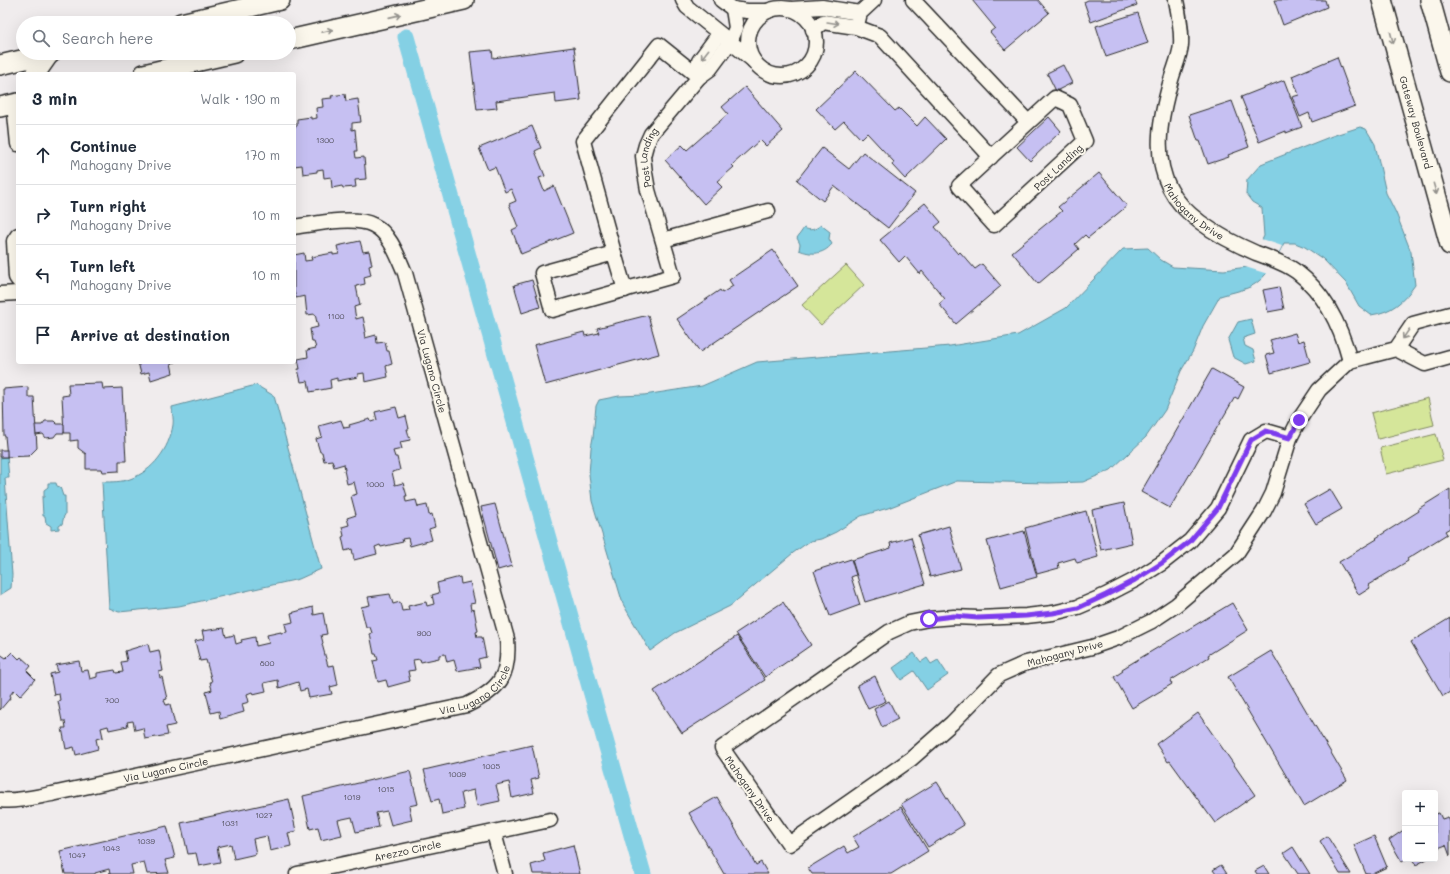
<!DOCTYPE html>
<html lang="en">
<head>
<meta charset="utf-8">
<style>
  :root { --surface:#fff; --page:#f6f6f7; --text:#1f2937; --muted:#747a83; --line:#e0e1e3 }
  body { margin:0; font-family:Mali,sans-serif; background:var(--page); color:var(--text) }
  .controls { position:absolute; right:12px; bottom:12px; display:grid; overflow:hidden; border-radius:4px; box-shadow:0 4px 16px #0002 }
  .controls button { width:36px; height:36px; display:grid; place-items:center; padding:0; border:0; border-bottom:1px solid var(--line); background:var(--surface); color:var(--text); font:20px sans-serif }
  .stop { position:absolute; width:12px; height:12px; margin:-9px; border:3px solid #7c3aed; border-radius:50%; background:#fff }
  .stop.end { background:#7c3aed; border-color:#fff; box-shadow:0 1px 4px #0008 }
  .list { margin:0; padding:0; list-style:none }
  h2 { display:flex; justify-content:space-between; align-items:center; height:52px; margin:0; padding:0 16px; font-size:17px }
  h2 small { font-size:13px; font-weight:400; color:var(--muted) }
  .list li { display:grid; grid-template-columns:26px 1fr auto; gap:12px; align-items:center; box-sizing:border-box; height:60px; padding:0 16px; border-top:1px solid var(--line) }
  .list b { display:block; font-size:15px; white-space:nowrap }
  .list p { margin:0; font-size:13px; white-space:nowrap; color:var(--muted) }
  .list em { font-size:13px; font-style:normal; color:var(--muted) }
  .icon { flex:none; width:22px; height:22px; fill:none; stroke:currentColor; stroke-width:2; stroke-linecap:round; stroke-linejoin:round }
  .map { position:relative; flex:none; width:1450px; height:874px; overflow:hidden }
  .search { position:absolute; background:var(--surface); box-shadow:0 4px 16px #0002; left:16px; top:16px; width:280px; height:44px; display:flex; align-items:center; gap:10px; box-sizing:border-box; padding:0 14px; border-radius:22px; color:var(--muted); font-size:15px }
  .panel { position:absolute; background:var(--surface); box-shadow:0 4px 16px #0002; left:16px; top:72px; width:280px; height:292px; border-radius:4px }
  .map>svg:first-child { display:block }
</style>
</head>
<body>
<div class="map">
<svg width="1450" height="874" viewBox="0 0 1450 874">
  <rect width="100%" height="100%" fill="#f0eced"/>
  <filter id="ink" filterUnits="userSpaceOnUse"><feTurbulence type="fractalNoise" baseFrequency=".025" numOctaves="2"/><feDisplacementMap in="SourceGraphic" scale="8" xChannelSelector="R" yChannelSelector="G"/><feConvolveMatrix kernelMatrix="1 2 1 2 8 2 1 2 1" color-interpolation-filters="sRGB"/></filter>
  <g filter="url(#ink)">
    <g fill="#d5e69a" stroke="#808862">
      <path d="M846 265 864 285 821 325 802 305Z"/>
      <path d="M1428 398 1434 425 1378 439 1371 413Z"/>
      <path d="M1436 434 1443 460 1386 474 1380 448Z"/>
    </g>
    <g fill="#84d0e4" stroke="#608e9a">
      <path d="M1360 127 1366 129 1375 144 1386 193 1396 213 1411 252 1415 285C1403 302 1392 312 1371 315L1359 306 1346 283 1323 259 1305 247 1295 243H1284C1275 260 1268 278 1250 287 1241 291 1229 293 1220 296L1203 326 1193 351 1181 371 1165 410 1146 437 1111 470 1083 482 1049 483 957 481 888 508 861 516 836 532 821 539 810 541 793 553 730 606 675 633 650 651 623 604 592 501 589 474 591 448 593 437 596 406 599 400 619 396 644 395 702 386 757 362 950 346 1018 335 1066 308 1123 249 1148 248 1161 260 1173 267 1224 270 1248 267 1264 236 1262 208 1252 202 1246 194 1247 180 1261 164 1332 136Z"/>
      <path d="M821 225 830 232 829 239 832 244C823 255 811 255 799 250L800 244 797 238 804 228C810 231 815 230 821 225Z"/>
      <path d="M1251 319 1255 334 1243 338 1245 346 1253 350 1256 361 1246 364 1233 357 1228 340 1238 322Z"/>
      <path d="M256 385 274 396 321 569 299 579 179 606 119 612 109 608 102 482C112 482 122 482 130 479 153 471 169 449 173 425 174 420 172 413 172 407Z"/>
      <path d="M7 457 9 478H5L12 575 11 588 0 595V458Z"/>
      <path d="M48 483H56L57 486 60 487 63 496H65V515L64 516 62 524 59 526V529L51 530V526L46 523 45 516H43L42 497H44V490L48 487Z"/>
      <path d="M914 653 921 662 927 658 931 664 938 660 948 675 927 690 914 671 901 680 893 668Z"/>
    </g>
    <path fill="#f0eced" d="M1261 239 1282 246 1268 274 1242 266 1247 265Z"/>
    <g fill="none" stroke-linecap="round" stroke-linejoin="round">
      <path stroke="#84d0e4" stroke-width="17" d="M406 37 643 874"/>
    </g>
    <g fill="#c6c0f2" stroke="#2b2b2b">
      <path d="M972 0H1038L1049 13 1005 50 990 32 995 28Z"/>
      <path d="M1088 0H1135L1137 5 1091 22 1084 2Z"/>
      <path d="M1274 0H1325L1327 7 1283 25Z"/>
      <path d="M1138 13 1148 43 1106 57 1096 26Z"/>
      <path d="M574 47 581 100 556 103 555 93 496 101 497 108 477 110 470 52 492 50 493 58Z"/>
      <path d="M1337 57 1355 106 1312 122 1309 113 1300 117 1292 97 1299 95 1292 76Z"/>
      <path d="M1063 65 1072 83 1056 91 1047 73Z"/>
      <path d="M856 71 895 111 899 108 917 126 925 117 946 139 905 179 892 165 894 162 867 133 861 139 844 121 835 129 816 109Z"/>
      <path d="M1284 80 1302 127 1286 133V131L1259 142 1241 97Z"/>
      <path d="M745 87 783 131 766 146 760 140 732 165 734 167 717 182 722 187 704 204 665 160 682 145 687 150 728 114 722 107Z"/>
      <path d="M345 94 346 101 358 99 361 122 352 123V130L355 129 357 151H355L356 158 364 157 366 179 355 180 356 187 343 188 342 186 332 188 331 177 324 178 323 169 317 170V172L303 174 302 165 294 166V127L297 126V119L311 117V119L317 118 316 108 323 107 322 99 332 98 331 96Z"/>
      <path d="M1232 101 1249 147 1228 155 1229 157 1208 164 1200 141H1198L1189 115Z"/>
      <path d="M1049 117 1061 131 1030 161 1017 147Z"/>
      <path d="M532 126 541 148 535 151 545 176 539 178 544 191 554 186 573 233 521 254 512 230 518 227 509 204 516 201 511 189 505 192 495 167 488 170 479 148Z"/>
      <path d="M822 148 849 169 863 152 915 193 888 228 834 186 823 201 797 180Z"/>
      <path d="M1099 173 1127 206 1088 238 1085 235 1075 244 1079 249 1038 284 1012 252 1062 211 1058 207Z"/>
      <path d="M925 203 941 222 935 227 958 254 960 252 975 269 982 264 1001 286 956 324 939 304 945 299 922 271 920 274 905 256 899 262 880 240Z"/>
      <path d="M360 241 363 252 369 251 372 265 369 266 371 275 364 277 365 284 356 286 360 305 354 307 356 319 363 317 366 332H364L365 338 376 335 377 343 385 342 387 351H389L392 364 386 366 388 377 365 382 364 373 358 374V377L337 381V378L330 380 331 388 310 392 308 381 301 382 298 369H300L298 359 308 357 307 350 316 348 314 342H312L310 329 318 327 315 314 307 315 305 296 296 298 294 291V255L304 253 305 261 312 260 311 257 333 253V255L339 254 337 246Z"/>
      <path d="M773 250 798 286 700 352 677 319 720 290 722 293 733 286 729 280Z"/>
      <path d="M532 280 540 307 522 313 514 285Z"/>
      <path d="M1279 287 1284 309 1268 312 1263 290Z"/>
      <path d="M648 315 659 354 545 385 534 345 584 332 585 336 599 333 597 328Z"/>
      <path d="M1295 333 1298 342 1304 340 1310 362 1271 373 1266 355 1274 353 1270 340Z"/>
      <path d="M138 362H176L171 363 173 373 151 380 149 372 141 374Z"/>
      <path d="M1212 369 1244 387 1238 399 1235 397 1170 508 1141 492Z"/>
      <path d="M102 383 103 389 122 388 126 461H119V471L103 472 102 469H86V454L78 448V440L70 441V433H64L62 396 69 395 68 384Z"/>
      <path d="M28 387V397H34L37 448 29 456 7 457 5 436H4L3 389Z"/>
      <path d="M396 407 399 418 406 416 409 429H407L410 440 400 442 402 449 393 451 395 457H397L400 470 392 472 395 485 403 483 407 496H405L406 502 416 500 418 507 427 505 429 515 432 514 435 527 429 529 432 540 410 546 408 538 402 539 403 542 381 547 380 545 375 547 377 554 354 560 352 549 345 551 342 537 344 536 342 527 349 525 347 518 356 515 351 496 357 494 354 482 347 484 344 470H345L344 464 334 467 332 460 324 461 322 452H320L316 439 322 437 319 426 341 420 344 428 350 427 349 425 370 419 371 422 377 420 375 412Z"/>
      <path d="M45 421H54L57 424H64V433H57L54 437 46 438 43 434 36 435 35 425H42Z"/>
      <rect x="0" y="450" width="7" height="7"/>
      <path d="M1330 489 1342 509 1316 524 1304 504Z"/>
      <path d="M1450 489V528L1445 531 1447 534 1407 559 1408 561 1368 585 1370 588 1359 595 1339 562 1377 539 1376 538 1419 511 1418 509Z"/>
      <path d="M1124 503 1132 543 1101 550 1092 510Z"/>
      <path d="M495 504 512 566 498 570 481 507Z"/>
      <path d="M1086 511 1098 557 1077 563 1075 558 1058 563 1059 568 1037 574 1025 528Z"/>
      <path d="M949 526 961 569 930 577 918 535Z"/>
      <path d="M1024 531 1037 577 1001 587 987 541Z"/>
      <path d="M911 537 925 584 865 602 852 560 891 548 890 543Z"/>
      <path d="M851 559 856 575 851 577 860 605 830 616 814 571Z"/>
      <path d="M460 577 461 584 470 582 475 603 470 604 471 610 474 609 478 631 476 632 477 637H482L486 657 478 659 480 667 457 671 454 660 447 662 445 654 439 655V658L421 662 420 659 413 660 415 670 408 671 410 681 388 687 386 680 378 682 373 661 378 660 376 654H374L370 634 372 633 370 627H366L361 607 370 605 368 597 390 594 393 604 400 602 402 611 409 610 408 606 426 602 427 606 434 604 432 595 439 593 437 583Z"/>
      <path d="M783 602 811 645 765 677 736 633Z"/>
      <path d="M1232 603 1248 630 1208 655 1209 657 1170 681 1172 684 1132 708 1114 677 1123 671 1122 669Z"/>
      <path d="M313 607 314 615 323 613 327 634 321 635 323 643 322 644 328 666 334 665 338 685 330 687 332 694 309 698 307 689 300 691 298 682 279 688 278 680 264 683 266 691 253 694 252 692 247 694 249 702 242 704 244 712 220 719 219 711 211 713 206 692 212 690 210 682H212L206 660 200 661 195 641 204 639 202 631 224 628 226 637 234 635 236 644 242 642 241 640 255 637 256 646 269 643 267 635 281 632V633L287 632 285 624 293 622 291 613Z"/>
      <path d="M1450 618V692L1443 696 1411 642Z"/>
      <path d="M737 636 765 680 682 733 654 691Z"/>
      <path d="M148 644 150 652 159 650 163 671 159 672 160 678 162 677 167 699 164 700 166 705 170 704 175 725 166 727 168 735 145 739 143 728 135 730 133 721 127 722 128 726 109 730 108 726 101 728 103 737 96 739 98 749 76 755 74 747 66 749 62 728H66L65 721H62L58 701 60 700 59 694 54 695 50 674 58 672 56 665 79 661 81 671 88 670 90 679 97 677V673L115 670 116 673 123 672 121 662 127 661 125 651Z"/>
      <path d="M1271 651 1347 780 1304 806 1228 677Z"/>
      <path d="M12 652 19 659 21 657 31 666 27 671 35 679 20 696 14 690 10 695 11 697 0 710V654L6 658Z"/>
      <path d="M875 676 886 701 868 709 857 685Z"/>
      <path d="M889 701 898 719 882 727 874 709Z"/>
      <path d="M1198 713 1255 795 1215 823 1170 761 1168 762 1156 744Z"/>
      <path d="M532 745 539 778 531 780 534 793 512 798 509 782 496 785 500 801 477 806 474 790 461 793 464 809 442 814 439 799 432 801 424 770Z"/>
      <path d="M410 771 418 804 409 806 412 820 391 825 387 811 376 813 379 827 356 832 352 817 338 820 342 835 321 840 318 827 310 829 303 796Z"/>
      <path d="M937 782 964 825 928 847 901 804Z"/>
      <path d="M717 797 756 865 761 862 768 874H724L689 813Z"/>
      <path d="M289 799 296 831 288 833 291 846 270 851 267 836 253 839 256 854 234 859 231 844 217 847 220 862 199 866 196 853 188 854 181 823Z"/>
      <path d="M901 807 928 851 891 874H812L808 868 844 846 848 853 859 847 853 837Z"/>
      <path d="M1439 813 1442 819 1448 817 1450 822V856L1446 845 1438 848 1435 841V814Z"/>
      <path d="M167 826 175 858 165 860 169 873 147 874 144 862 131 865 133 874H110L109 869 95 873V874H65L60 851Z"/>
      <path d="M1405 829V859H1407L1402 862 1389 840Z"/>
      <path d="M1327 836 1351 874H1340L1320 841Z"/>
      <path d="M1374 836 1387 867 1372 874H1366L1354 845Z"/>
      <path d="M573 845 580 874H533L531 865 545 861 543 853Z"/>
      <path d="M1293 847 1310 874H1298L1284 853Z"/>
      <path d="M1412 859H1427L1416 865Z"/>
      <path d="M1221 865 1227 874H1216L1213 870Z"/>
      <path d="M1264 866 1269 874H1257L1255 871Z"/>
    </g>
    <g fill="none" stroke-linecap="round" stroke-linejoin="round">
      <defs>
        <g id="street">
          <path d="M683 0 687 7 754 61"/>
          <path d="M721 0 733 9 747 11H768"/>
          <path d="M913 0 1028 122"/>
          <path id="s1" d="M1176 0C1179 15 1182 30 1181 45 1180 56 1174 69 1171 80 1161 115 1152 155 1170 189 1185 219 1226 240 1256 253 1269 258 1285 263 1297 272 1326 294 1341 327 1350 361"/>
          <circle cx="782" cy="42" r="34"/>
          <path d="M790 9 822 7 860 13"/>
          <path d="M858 21 860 13 874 0"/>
          <path d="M813 30 823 22 856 27 880 36 991 157"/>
          <path id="s2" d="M699 77 659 45 583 141 614 253 542 273 552 310 673 276 648 190 645 173 643 156 646 145 651 134 699 77 710 69 730 42 736 28 733 9"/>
          <path d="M699 77V61L719 34"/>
          <path d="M1055 98 1070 105 1085 141 994 225 959 186Z"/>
          <path d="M14 104 18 144"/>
          <path d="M18 235 14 241 16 277 18 280"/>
          <path d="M663 240 768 211"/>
          <path d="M614 253 625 290"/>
          <path d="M0 294 18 293"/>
          <path d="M1396 349 1425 364 1450 357"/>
          <path d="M1290 438 1273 493 1264 511 1236 554 1176 605 1152 621 1118 638 1092 647 1026 663 999 675 952 723 911 759 789 844 722 748 889 632 909 623 929 619 954 617 978 618 1026 616 1053 613 1078 607 1106 595 1135 580 1162 563 1190 541 1218 508 1251 440 1266 431 1290 438 1299 420 1319 390 1350 361 1396 349 1413 324 1450 314"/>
          <path id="s3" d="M0 800C17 802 35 797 52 794L467 705C500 689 510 676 507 639L405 273C398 257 390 233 373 225 355 215 314 224 294 227"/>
          <path d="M494 833 505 874"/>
          <path id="s4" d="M297 874 550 820"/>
        </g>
        <g id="secondary">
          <path id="s5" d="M1382 0 1450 245"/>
          <path d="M1430 0 1450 72"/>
          <path d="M181 23 280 0"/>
          <path d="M289 40 464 0"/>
          <path d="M0 65 51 53"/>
          <path d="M35 74 49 54"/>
          <path d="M144 74 234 53"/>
          <path d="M0 107 18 103"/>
        </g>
      </defs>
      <use href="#street" stroke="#2b2b2b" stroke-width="17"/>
      <use href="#secondary" stroke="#2b2b2b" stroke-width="22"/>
      <use href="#street" stroke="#fbf7ec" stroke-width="14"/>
      <use href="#secondary" stroke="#fbf7ec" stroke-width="19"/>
    </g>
    <defs><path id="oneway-shaft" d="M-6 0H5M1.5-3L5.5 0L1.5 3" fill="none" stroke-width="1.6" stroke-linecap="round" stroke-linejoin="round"/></defs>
    <g stroke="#93918c">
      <use href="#oneway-shaft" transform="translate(395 16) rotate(-13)"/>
      <use href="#oneway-shaft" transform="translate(833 23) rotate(9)"/>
      <use href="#oneway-shaft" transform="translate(327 31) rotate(-13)"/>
      <use href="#oneway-shaft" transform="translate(1392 38) rotate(75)"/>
      <use href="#oneway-shaft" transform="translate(705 54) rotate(128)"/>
      <use href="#oneway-shaft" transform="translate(1435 189) rotate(74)"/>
      <use href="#oneway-shaft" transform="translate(1406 334) rotate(124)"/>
    </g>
  </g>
  <g fill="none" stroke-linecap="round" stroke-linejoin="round" filter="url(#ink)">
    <path stroke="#7c3aed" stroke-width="5" d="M929 619 954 616 978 618 1026 616 1053 613 1078 608 1106 595 1135 580 1162 563 1190 541 1218 508 1251 440 1266 431 1290 438 1299 420"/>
  </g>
  <g text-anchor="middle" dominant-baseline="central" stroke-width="4" stroke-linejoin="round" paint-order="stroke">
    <g font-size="8" fill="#52505d">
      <text x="325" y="140">1300</text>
      <text x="336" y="316">1100</text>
      <text x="375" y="484">1000</text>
      <text x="424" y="633">900</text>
      <text x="267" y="663">800</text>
      <text x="112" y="700">700</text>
      <text x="491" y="766">1005</text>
      <text x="457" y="774">1009</text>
      <text x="386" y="789">1015</text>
      <text x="352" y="797">1019</text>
      <text x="264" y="815">1027</text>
      <text x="230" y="823">1031</text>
      <text x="146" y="841">1039</text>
      <text x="111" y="848">1043</text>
      <text x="77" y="855">1047</text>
    </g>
    <g font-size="10" fill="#2b2b2b" stroke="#fbf7ec">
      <text stroke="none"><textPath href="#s5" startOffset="127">Gateway Boulevard</textPath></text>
      <text stroke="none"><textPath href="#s2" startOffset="652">Post Landing</textPath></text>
      <text transform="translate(1058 167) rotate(-43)">Post Landing</text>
      <text stroke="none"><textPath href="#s1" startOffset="227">Mahogany Drive</textPath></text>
      <text transform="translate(432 371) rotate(75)">Via Lugano Circle</text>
      <text transform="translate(1065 653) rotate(-15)">Mahogany Drive</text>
      <text stroke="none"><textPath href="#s3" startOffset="492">Via Lugano Circle</textPath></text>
      <text stroke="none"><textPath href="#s3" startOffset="169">Via Lugano Circle</textPath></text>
      <text transform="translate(750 789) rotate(55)">Mahogany Drive</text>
      <text stroke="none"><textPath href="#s4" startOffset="113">Arezzo Circle</textPath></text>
    </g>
  </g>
</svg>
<div class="controls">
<button>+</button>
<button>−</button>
</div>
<div class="stop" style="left:929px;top:619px"></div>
<div class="stop end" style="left:1299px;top:420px"></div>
<div class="search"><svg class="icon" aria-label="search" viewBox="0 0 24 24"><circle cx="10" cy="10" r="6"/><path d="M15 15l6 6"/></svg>Search here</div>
<section class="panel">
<h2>3 min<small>Walk · 190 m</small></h2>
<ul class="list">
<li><svg class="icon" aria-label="ahead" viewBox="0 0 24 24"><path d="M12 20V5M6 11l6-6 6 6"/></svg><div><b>Continue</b><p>Mahogany Drive</p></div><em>170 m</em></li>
<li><svg class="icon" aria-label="right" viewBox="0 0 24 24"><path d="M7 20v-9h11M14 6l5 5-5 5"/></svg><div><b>Turn right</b><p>Mahogany Drive</p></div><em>10 m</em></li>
<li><svg class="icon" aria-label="left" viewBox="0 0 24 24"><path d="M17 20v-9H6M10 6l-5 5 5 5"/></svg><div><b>Turn left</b><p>Mahogany Drive</p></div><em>10 m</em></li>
<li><svg class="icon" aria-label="arrive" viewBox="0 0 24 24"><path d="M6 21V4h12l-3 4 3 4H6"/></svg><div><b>Arrive at destination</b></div></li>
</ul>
</section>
</div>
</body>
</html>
